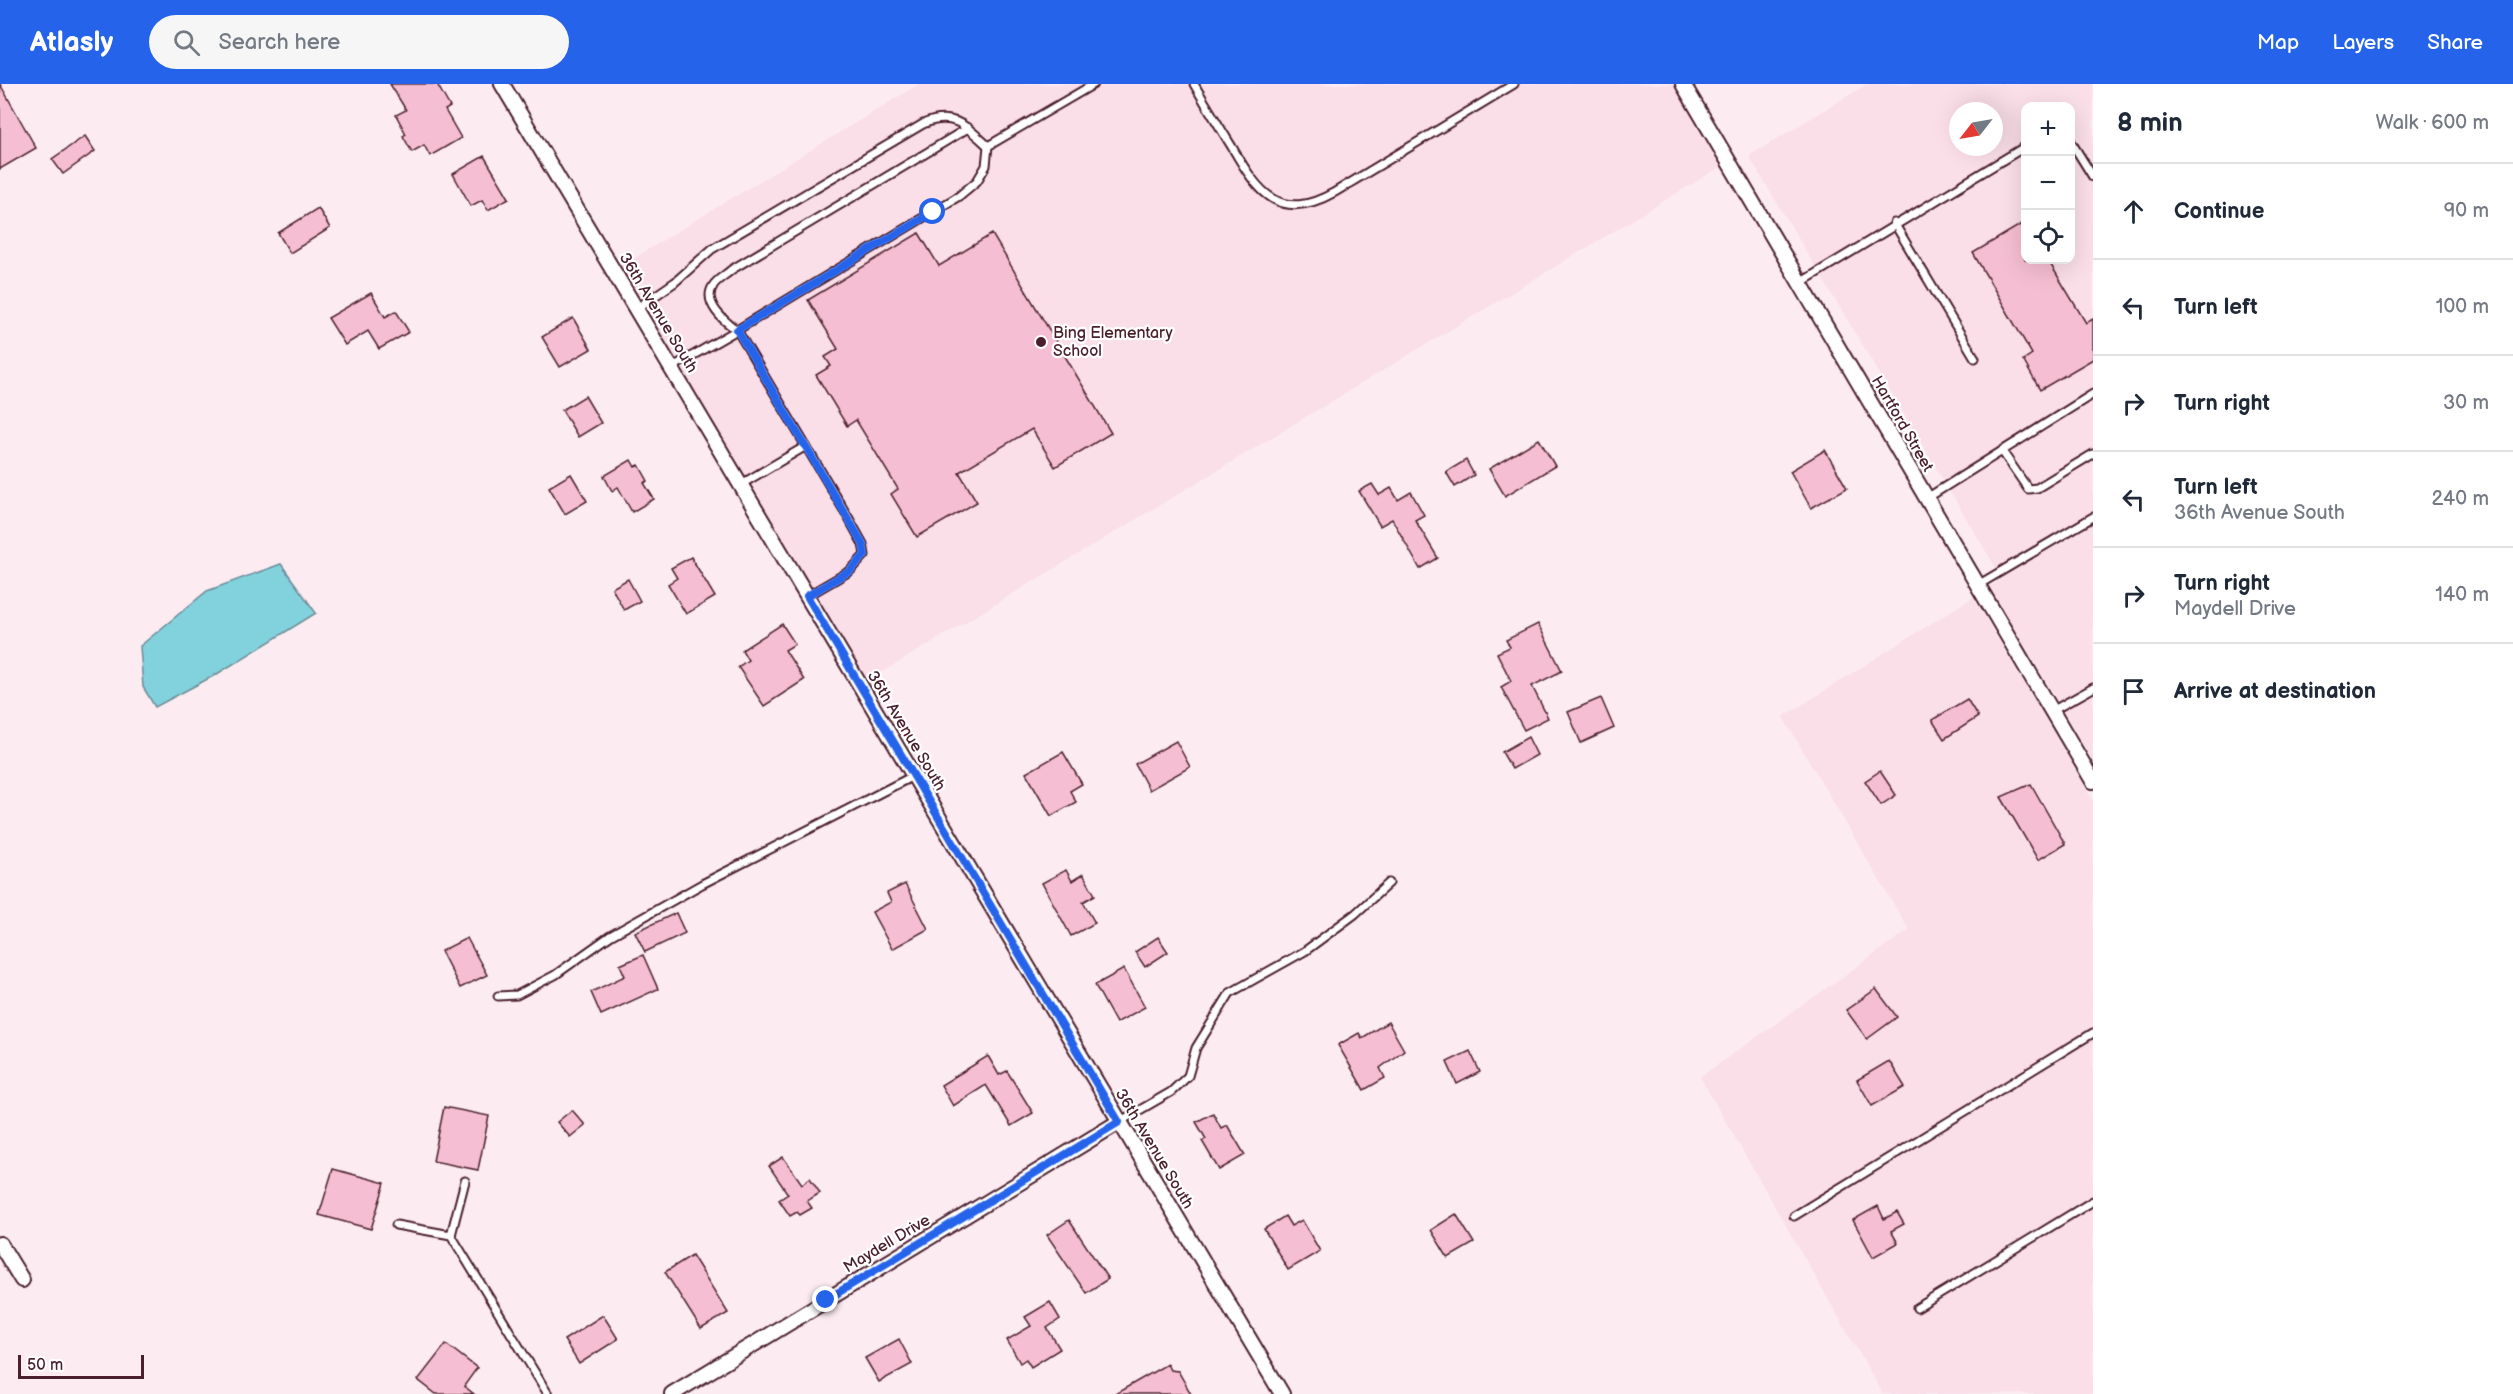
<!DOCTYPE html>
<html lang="en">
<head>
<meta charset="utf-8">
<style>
  :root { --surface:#fff; --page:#f6f6f7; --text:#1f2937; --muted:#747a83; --line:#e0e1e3; --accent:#2563eb }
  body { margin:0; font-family:"Balsamiq Sans",sans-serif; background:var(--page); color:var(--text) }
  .controls { position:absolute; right:18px; top:18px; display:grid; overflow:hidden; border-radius:12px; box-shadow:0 6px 24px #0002 }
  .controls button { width:54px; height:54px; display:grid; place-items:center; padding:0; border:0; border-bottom:2px solid var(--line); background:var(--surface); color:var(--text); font:30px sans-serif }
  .compass { position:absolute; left:1949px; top:18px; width:54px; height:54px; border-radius:50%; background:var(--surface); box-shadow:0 6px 24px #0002; rotate:239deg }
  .scale { position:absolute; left:18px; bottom:15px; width:126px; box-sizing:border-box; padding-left:6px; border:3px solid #4a1f2b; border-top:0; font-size:16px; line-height:21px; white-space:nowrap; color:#4a1f2b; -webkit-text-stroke:4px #fff; paint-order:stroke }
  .stop { position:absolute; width:18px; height:18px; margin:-14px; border:4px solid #2563eb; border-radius:50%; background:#fff }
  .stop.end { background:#2563eb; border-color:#fff; box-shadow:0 2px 6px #0008 }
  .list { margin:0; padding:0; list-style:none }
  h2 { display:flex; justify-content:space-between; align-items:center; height:78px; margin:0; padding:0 24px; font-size:26px }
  h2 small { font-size:20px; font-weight:400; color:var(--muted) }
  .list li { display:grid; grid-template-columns:39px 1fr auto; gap:18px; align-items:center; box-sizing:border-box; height:96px; padding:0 24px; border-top:2px solid var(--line) }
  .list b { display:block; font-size:22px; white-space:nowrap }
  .list p { margin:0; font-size:20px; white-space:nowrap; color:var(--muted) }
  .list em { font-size:20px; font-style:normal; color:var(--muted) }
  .icon { flex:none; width:33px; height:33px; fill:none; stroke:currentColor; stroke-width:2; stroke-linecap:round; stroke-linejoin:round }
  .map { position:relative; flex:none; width:2093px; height:1310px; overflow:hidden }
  header { display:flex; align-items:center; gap:36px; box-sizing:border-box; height:84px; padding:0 30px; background:var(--accent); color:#fff }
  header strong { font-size:28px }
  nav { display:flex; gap:33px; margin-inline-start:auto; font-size:21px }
  .search { width:420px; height:54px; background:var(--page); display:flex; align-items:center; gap:15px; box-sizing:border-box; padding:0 21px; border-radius:33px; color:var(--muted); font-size:22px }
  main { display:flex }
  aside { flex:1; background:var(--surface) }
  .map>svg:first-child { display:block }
</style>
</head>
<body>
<header>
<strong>Atlasly</strong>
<div class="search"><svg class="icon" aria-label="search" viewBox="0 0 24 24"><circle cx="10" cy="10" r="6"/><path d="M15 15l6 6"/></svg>Search here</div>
<nav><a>Map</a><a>Layers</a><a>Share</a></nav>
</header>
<main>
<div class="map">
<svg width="2093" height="1310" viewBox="0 0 2093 1310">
  <rect width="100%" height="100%" fill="#fcecf2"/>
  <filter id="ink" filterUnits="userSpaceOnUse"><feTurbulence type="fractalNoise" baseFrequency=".0167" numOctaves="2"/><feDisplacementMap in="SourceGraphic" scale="12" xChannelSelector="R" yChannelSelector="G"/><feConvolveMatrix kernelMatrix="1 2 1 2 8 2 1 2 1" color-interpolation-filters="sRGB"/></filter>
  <g filter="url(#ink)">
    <g fill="#fadee8" fill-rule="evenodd">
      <path d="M919 0H1680L1727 79 858 603 611 188Z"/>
      <path d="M1867 0H2093V677L1990 503 2002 494 1749 72ZM2026 22H2070V176H2026ZM1958 27H1994V63H1958Z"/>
      <path d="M1973 513 2093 716V1310H1883L1700 993 1909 846 1783 633Z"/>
    </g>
    <path fill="#82d2dd" stroke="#6c8a96" stroke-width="1.5" d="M281 480 316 529 217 590 155 623 143 603 140 562 207 507Z"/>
    <g fill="#f6bed2" stroke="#4a1f2b" stroke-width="1.5">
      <path d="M0 0 36 64 0 85Z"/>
      <path d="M390 0H437L450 23 445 26 461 54 430 72 424 61 412 68 403 52 406 50 396 31 406 26Z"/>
      <path d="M85 52 95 67 63 90 52 75Z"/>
      <path d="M484 72 509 114 488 126 482 116 471 122 453 90Z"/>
      <path d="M318 124 330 144 290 169 278 149Z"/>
      <path d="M2025 138V176H2048L2086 239 2093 235V275L2040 306 2023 276 2032 270 1973 169Z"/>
      <path d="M919 149 939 182 992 150 1111 349 1055 383 1032 345 959 388 977 418 917 453 891 410 898 405 856 336 847 342 816 291 831 282 825 273 838 265 808 216Z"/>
      <path d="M371 209 385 233 396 227 409 248 379 265 368 247 345 261 328 234Z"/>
      <path d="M573 234 591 265 560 283 542 253Z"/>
      <path d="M585 312 601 339 578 353 562 326Z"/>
      <path d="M1539 355 1555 382 1505 412 1489 385Z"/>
      <path d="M1825 366 1847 404 1811 424 1790 387Z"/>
      <path d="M631 376 635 383 639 381 648 397 644 399 654 415 632 428 618 403 612 407 604 392Z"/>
      <path d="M1466 376 1474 391 1455 403 1446 388Z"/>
      <path d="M571 390 587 417 565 430 549 403Z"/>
      <path d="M1372 400 1379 411 1391 404 1398 416 1411 408 1424 431 1415 436 1438 474 1420 485 1392 435 1380 442 1359 407Z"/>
      <path d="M691 473 715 513 686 530 668 500 677 494 671 484Z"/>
      <path d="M628 495 640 517 624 526 612 504Z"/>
      <path d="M782 540 795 560 785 566 804 596 764 622 738 583 748 576 742 566Z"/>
      <path d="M1538 540 1562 587 1532 602 1548 634 1524 646 1501 603 1511 597 1497 569 1510 563 1506 556Z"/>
      <path d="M1601 614 1614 644 1581 659 1568 628Z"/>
      <path d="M1967 615 1978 633 1944 655 1932 636Z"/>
      <path d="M1528 653 1537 671 1512 685 1502 668Z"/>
      <path d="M1176 657 1190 683 1149 706 1135 680Z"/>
      <path d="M1063 668 1082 700 1070 707 1076 718 1051 732 1026 689Z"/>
      <path d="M1880 687 1896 711 1881 721 1865 697Z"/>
      <path d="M2031 700 2065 760 2038 776 2001 713Z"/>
      <path d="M1066 786 1072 797 1083 790 1095 811 1083 818 1095 839 1071 852 1042 799Z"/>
      <path d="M905 800 928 845 892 865 872 828 891 818 887 809Z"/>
      <path d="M676 829 685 849 645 868 635 848Z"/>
      <path d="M1158 853 1168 868 1145 883 1135 868Z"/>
      <path d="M467 854 487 891 460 904 441 867Z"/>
      <path d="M643 871 658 905 601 931 591 908 625 892 620 881Z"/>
      <path d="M1124 885 1145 923 1116 939 1095 901Z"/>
      <path d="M1876 905 1897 933 1867 955 1846 926Z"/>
      <path d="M1388 938 1404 966 1380 984 1385 994 1364 1006 1338 961 1359 949 1362 954Z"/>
      <path d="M1470 967 1480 988 1457 1000 1447 978Z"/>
      <path d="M988 972 999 991 1007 987 1033 1029 1011 1042 986 1001 953 1022 941 1001Z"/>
      <path d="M1889 977 1905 1003 1872 1022 1857 996Z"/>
      <path d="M444 1023 489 1032 478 1086 433 1077Z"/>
      <path d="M572 1026 585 1041 570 1053 557 1038Z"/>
      <path d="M1213 1029 1221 1044 1227 1041 1245 1071 1219 1086 1202 1057 1206 1055 1196 1038Z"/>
      <path d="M783 1073 802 1100 810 1094 820 1109 807 1117 812 1124 800 1131 797 1128 790 1132 779 1116 788 1110 769 1082Z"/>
      <path d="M333 1085 385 1099 371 1145 319 1131Z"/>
      <path d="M1878 1122 1884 1135 1897 1128 1904 1140 1891 1147 1898 1159 1873 1173 1853 1136Z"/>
      <path d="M1456 1130 1474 1159 1448 1174 1431 1146Z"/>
      <path d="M1285 1132 1291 1142 1302 1136 1320 1167 1288 1186 1264 1145Z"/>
      <path d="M1069 1136 1108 1195 1086 1209 1047 1151Z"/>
      <path d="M692 1171 728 1229 701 1245 665 1188Z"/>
      <path d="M1050 1218 1060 1235 1047 1244 1060 1265 1031 1283 1026 1275 1020 1279 1007 1256 1031 1242 1025 1233Z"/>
      <path d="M603 1231 618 1255 579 1280 564 1256Z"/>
      <path d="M899 1255 912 1280 879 1298 865 1274Z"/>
      <path d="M446 1260 477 1284 464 1302 474 1310H436L418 1296Z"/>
      <path d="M1167 1280 1170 1286 1178 1287 1191 1310H1115Z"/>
    </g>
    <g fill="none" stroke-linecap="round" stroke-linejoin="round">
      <defs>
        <g id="service">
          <path d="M1194 0C1206 21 1219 42 1232 63 1259 110 1280 139 1335 108L1514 0"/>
          <path d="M968 44 731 186C726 191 716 196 713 202 702 219 725 238 737 246L959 112 977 97 986 82 988 62 1094 0"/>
          <path d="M2070 56 2093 93"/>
          <path d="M1894 139 1975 274"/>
          <path d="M1800 199 2026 62"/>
          <path d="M636 225 675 198 712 165 923 40C953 27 966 42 988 62"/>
          <path d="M671 284 737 246 848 433 863 460 865 471 850 487 807 512"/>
          <path d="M2002 367 2028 405 2037 404 2093 370"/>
          <path d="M740 401 806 362"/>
          <path d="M1927 414 2093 310"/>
          <path d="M1978 501 2093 433"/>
          <path d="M2052 627 2093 604"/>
          <path d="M498 912 517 911 555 891 610 852 702 800 913 692"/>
          <path d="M1119 1038 1171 1008 1188 992 1196 964 1230 909 1305 867 1355 830 1389 799"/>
          <path d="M1794 1132 2093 949"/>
          <path d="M396 1141 451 1151 548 1310"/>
          <path d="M451 1151 465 1097"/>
          <path d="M1917 1224 2093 1117"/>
        </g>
        <g id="minor">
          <path d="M502 0 1282 1310"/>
          <path d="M1683 0 2093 697"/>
          <path d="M0 1160 22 1196"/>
          <path d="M672 1310 1119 1038"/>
        </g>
      </defs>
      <use href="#service" stroke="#4a1f2b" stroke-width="11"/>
      <use href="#minor" stroke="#4a1f2b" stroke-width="18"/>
      <use href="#service" stroke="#fff" stroke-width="7"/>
      <use href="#minor" stroke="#fff" stroke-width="14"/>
    </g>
  </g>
  <g fill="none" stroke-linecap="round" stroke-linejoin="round" filter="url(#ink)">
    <path stroke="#2563eb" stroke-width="8" d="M826 1216 1119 1038 807 512 850 487 865 471 863 460 737 246 933 128"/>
  </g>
  <circle fill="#4a1f2b" stroke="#fff" stroke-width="2" cx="1041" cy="258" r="6"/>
  <g text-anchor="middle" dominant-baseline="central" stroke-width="4.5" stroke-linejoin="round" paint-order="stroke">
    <g font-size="16" fill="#4a1f2b" stroke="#fff">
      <text transform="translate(658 229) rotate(59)">36th Avenue South</text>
      <text transform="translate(1902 340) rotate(60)">Hartford Street</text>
      <text transform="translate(906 647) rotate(59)">36th Avenue South</text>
      <text transform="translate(1154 1065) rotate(59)">36th Avenue South</text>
      <text transform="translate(887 1160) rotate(-31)">Maydell Drive</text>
    </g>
    <g font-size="16" fill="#4a1f2b" stroke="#fff" text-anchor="start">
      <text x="1053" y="249">Bing Elementary<tspan x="1053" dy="18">School</tspan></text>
    </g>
  </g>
</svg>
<div class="controls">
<button>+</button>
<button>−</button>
<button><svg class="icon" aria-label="locate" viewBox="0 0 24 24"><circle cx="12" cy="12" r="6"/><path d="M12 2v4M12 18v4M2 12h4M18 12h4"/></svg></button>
</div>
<svg class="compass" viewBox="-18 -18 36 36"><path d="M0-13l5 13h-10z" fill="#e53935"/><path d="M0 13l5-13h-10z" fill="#747a83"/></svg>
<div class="scale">50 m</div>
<div class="stop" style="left:933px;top:128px"></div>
<div class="stop end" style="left:826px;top:1216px"></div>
</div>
<aside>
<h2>8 min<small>Walk · 600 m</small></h2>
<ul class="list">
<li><svg class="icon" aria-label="ahead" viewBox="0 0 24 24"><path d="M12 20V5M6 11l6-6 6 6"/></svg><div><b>Continue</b></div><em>90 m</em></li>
<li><svg class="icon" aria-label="left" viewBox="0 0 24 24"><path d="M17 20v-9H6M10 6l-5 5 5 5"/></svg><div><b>Turn left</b></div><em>100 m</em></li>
<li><svg class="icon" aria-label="right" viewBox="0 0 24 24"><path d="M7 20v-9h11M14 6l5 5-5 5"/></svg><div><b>Turn right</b></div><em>30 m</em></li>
<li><svg class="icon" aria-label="left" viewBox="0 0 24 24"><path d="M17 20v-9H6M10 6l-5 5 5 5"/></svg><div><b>Turn left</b><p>36th Avenue South</p></div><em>240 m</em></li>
<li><svg class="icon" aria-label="right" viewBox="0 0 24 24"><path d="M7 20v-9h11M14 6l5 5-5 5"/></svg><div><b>Turn right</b><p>Maydell Drive</p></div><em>140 m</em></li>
<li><svg class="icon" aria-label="arrive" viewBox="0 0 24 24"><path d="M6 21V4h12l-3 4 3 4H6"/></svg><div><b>Arrive at destination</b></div></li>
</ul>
</aside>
</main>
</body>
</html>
